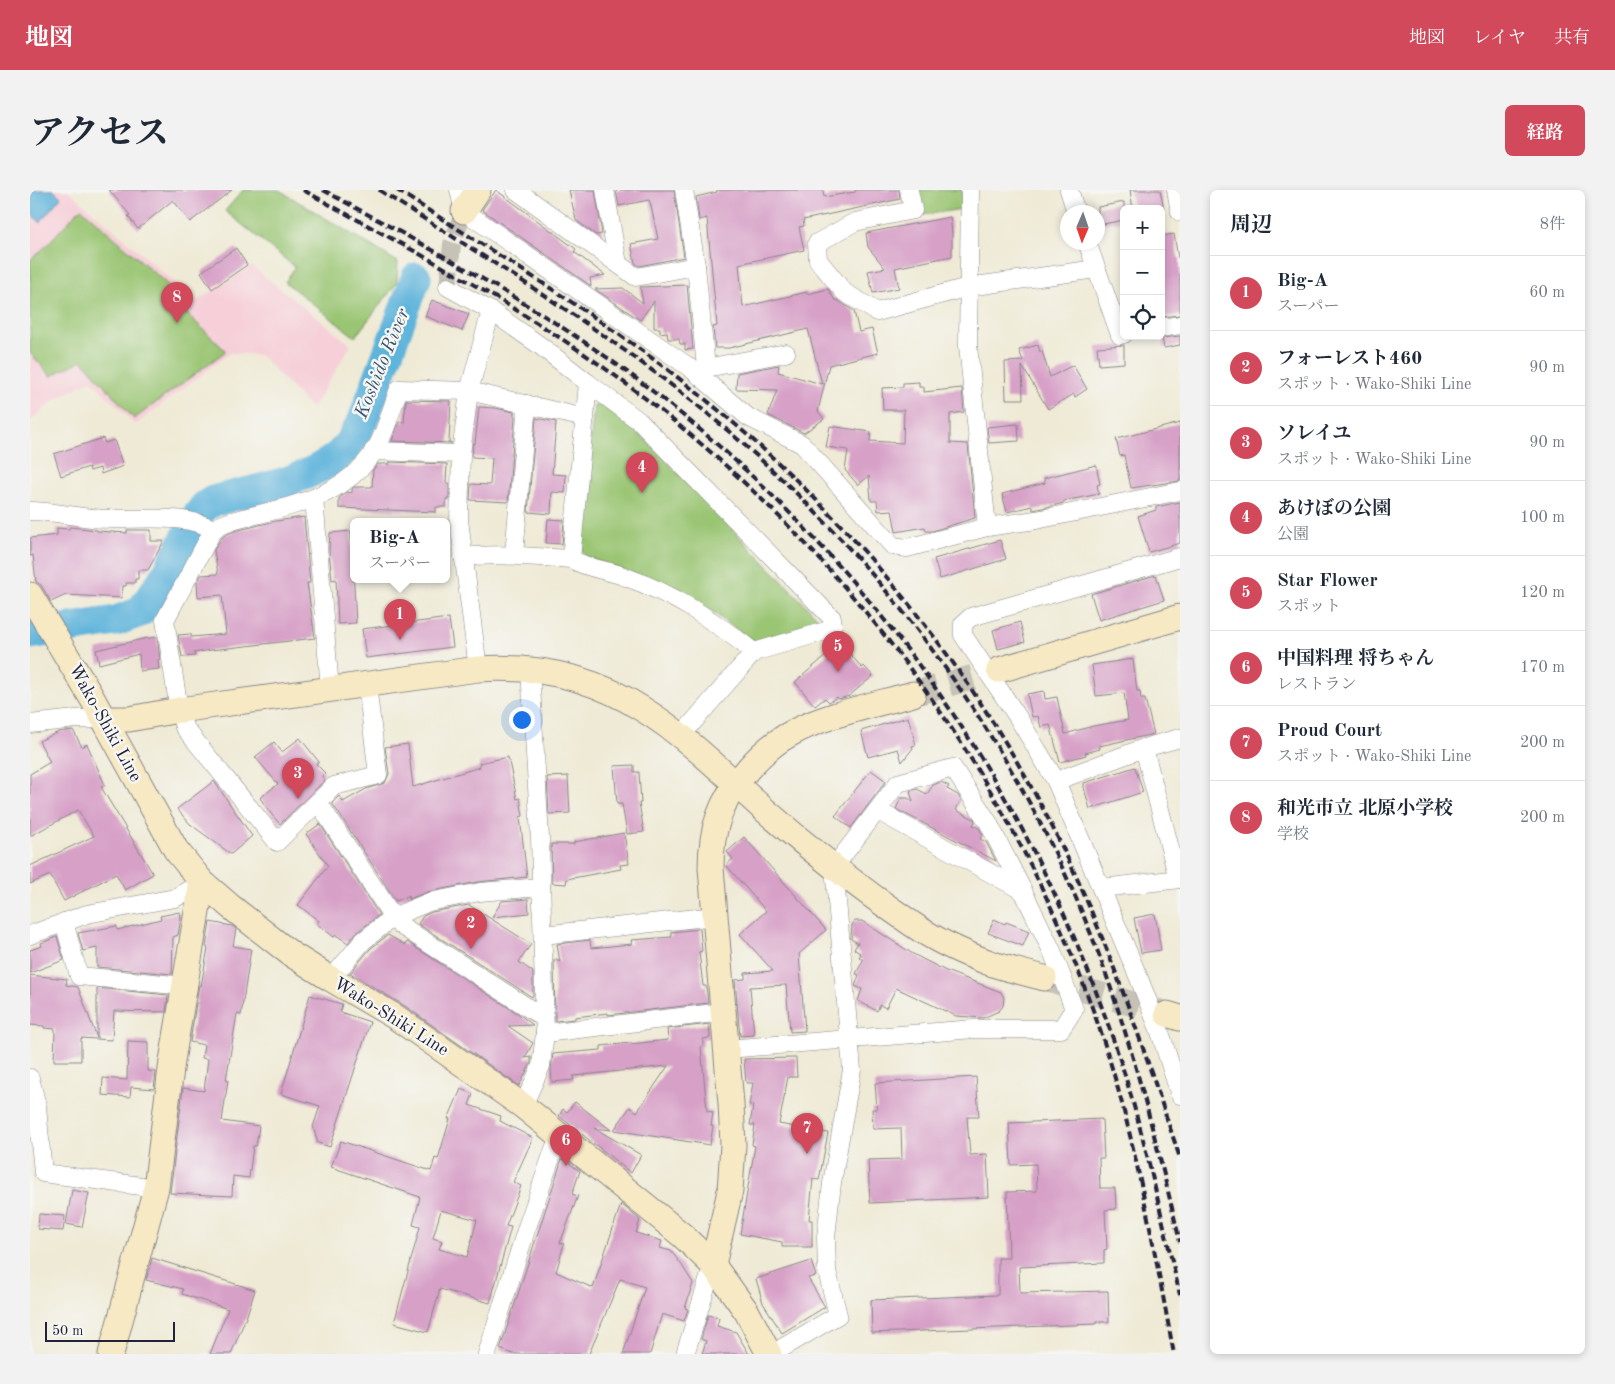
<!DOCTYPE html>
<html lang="ja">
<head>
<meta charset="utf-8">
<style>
  :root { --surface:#fff; --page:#f2f2f3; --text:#1f2937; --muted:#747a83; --line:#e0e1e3; --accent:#d1495b }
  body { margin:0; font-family:"Old Standard TT","Noto Serif JP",serif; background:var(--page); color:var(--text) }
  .controls { position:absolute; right:15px; top:15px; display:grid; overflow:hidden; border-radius:8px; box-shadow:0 2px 8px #0003 }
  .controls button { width:45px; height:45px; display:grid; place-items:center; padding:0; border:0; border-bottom:1px solid var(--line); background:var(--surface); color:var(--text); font:25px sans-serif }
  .compass { position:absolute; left:1030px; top:15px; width:45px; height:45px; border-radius:50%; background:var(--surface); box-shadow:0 2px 8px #0003; rotate:182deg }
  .scale { position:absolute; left:15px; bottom:12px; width:130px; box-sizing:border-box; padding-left:5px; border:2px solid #22223b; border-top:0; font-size:14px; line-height:18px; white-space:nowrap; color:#22223b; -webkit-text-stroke:4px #f6f6f2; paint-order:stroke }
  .you { position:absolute; left:491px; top:529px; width:18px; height:18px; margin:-12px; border:4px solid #fff; border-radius:50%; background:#1a73e8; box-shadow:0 0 0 8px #1a73e833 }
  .badge { display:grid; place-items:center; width:32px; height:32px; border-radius:50%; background:var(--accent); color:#fff; font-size:16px; font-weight:700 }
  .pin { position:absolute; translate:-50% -41px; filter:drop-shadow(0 1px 2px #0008) }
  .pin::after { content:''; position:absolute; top:26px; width:18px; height:15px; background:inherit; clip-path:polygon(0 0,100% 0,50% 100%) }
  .popup { position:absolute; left:320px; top:328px; width:100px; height:65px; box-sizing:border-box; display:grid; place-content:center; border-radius:8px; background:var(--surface); filter:drop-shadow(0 1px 4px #0005); font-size:16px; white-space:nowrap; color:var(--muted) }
  .popup b { font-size:19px; color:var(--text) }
  .popup::after { content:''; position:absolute; left:50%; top:100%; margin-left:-10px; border:10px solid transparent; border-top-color:var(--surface) }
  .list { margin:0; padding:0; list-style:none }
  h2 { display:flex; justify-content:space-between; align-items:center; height:65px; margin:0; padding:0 20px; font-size:21px }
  h2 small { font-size:16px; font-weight:400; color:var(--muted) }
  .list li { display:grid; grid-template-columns:32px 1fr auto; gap:15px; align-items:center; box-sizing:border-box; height:75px; padding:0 20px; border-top:1px solid var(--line) }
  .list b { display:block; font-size:19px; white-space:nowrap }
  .list p { margin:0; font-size:16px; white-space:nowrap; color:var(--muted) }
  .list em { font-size:16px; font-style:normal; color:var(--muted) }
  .icon { flex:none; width:28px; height:28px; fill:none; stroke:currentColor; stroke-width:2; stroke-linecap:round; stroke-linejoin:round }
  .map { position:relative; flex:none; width:1150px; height:1164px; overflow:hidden; border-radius:8px }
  header { display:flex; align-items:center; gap:30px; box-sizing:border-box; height:70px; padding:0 25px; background:var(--accent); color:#fff }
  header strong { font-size:24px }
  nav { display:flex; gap:28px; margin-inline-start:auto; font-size:18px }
  .intro { display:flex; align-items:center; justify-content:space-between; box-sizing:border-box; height:120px; padding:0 30px }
  h1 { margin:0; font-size:35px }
  .button { padding:12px 22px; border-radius:8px; background:var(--accent); color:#fff; font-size:18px; font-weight:700 }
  main { display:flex; gap:30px; padding:0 30px }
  aside { flex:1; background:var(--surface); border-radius:8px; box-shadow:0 2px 8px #0003 }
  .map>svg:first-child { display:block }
</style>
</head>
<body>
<header>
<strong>地図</strong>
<nav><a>地図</a><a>レイヤ</a><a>共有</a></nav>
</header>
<div class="intro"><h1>アクセス</h1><a class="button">経路</a></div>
<main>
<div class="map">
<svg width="1150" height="1164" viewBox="0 0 1150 1164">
  <rect width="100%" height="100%" fill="#f6f6f2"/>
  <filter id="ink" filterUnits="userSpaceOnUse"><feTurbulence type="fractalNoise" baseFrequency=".02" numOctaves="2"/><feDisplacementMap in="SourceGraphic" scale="10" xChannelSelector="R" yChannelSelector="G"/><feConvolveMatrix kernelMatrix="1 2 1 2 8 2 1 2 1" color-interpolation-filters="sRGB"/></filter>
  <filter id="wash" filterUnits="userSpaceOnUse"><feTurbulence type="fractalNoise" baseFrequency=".0096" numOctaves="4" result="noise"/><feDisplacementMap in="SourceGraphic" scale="20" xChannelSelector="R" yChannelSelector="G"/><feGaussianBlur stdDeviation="1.12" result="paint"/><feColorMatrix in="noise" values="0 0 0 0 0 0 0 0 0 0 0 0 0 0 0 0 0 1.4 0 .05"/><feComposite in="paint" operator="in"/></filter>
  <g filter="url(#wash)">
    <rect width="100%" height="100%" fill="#efead5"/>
    <path fill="#f6cfd8" d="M0 0H38L166 111 222 76 321 155 282 219 230 165 200 163 105 235 61 190 25 210 0 231Z"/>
    <g fill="#9ac572" stroke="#5e7456">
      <path d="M213 0H249L368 72 367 93 325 147 255 92 265 77 195 21Z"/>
      <path d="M888 0H932V19L893 25Z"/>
      <path d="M51 18 154 109 149 116 196 161 104 229 52 170 21 186 0 163V70L13 59Z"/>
      <path d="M572 214 615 249 788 428 787 434 729 452 719 449 684 423 647 399 556 367 550 357 564 216Z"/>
    </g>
    <path fill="#5fb4db" stroke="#406b8b" d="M0 0H23L31 7 10 32 0 23Z"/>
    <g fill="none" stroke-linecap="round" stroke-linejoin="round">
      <path stroke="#5fb4db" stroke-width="31" d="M0 444 86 431 110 422 135 387 168 325 175 316 183 311C223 300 276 292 309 265 320 255 326 242 333 230L386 88"/>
    </g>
    <g id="blocks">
      <g fill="#d7a0c7" fill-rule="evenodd">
        <path d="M79 0H202L160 32 143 10 108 39 98 26 100 25Z"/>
        <path d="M466 0 546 59 544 62 575 85 560 88 561 96 452 20Z"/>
        <path d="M539 0H565L572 44 566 45 546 30Z"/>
        <path d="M586 0H644L654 67 609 76 605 73 601 54 628 49 621 16 619 10 589 16Z"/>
        <path d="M687 0H793L794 7 825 2V0H869L870 9 773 30 774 36 769 37 774 60 709 74 713 117 777 102V104L798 99 805 110H807L824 121 829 142 842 139 848 163 799 175 788 221 794 229 774 243 738 225 747 200 706 199 707 183 749 175 748 182 792 194 778 139 699 158H685L683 137 687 136 677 28 669 30 666 7 687 2Z"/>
        <path d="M1100 0H1130L1134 19H1103Z"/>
        <path d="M1094 12V30L1068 35V17Z"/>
        <path d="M920 27 922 43V66L865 78 869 98 843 103 838 81 855 78 838 57 836 43Z"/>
        <path d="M1144 44 1148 68H1150V125L1131 127V46Z"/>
        <path d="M206 58 217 75 182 99 171 82Z"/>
        <path d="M657 95 663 159 655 160V154H650L649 149H638L637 142 630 143V138H624V111L610 130 565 99 593 98 613 113 610 97Z"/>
        <path d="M402 110 439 124 432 141 395 126Z"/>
        <path d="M1150 146V155L1134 158 1132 148Z"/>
        <path d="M1008 155 1010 162 1012 161 1020 187 1043 175 1057 199 1045 207 1044 204 1018 219 992 176 993 209H976L975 172 993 171 989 160Z"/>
        <path d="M1094 155V173L1069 175 1067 157Z"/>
        <path d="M889 192V197H894V202L932 198 934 222 920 224V253L938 254 945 328 902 341H896L895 337 866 342 862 320 848 321 847 311H841L839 286 828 295 815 280 818 260 796 257 800 236 841 242 840 251 873 253 874 220H853L852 198 873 197V193Z"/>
        <path d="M376 210 421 211 419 252 422 253 362 251 369 232H374Z"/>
        <path d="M449 217 465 218 484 222V226L485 227 478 312 440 310 441 294 460 295 462 268 442 267 443 253 445 254Z"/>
        <path d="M506 228 526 232 522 284 536 285 535 303 522 302 521 324 498 322Z"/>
        <path d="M1150 233V291L1101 298 1094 265 1090 266 1086 249Z"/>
        <path d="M988 234 989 251 959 253 957 237Z"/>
        <path d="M73 248 75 253 84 250 93 276 71 284 70 278 60 281 59 277 31 286 24 264Z"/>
        <path d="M359 272 417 274 416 293H419V309H416V317H406V322L309 318V308L317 302 322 303V299L324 297H342L343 280 348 274H359Z"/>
        <path d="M1066 275 1070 294 1067 295 1069 304 1034 311V313L1017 317 1003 320 1002 316 977 322 972 304 1015 293 1014 288Z"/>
        <path d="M1150 312V353L1119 362 1108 326 1126 320V317Z"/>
        <path d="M274 327 280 393H277L285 448 181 460 164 463 165 466 152 467 148 445 161 444V447L196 444 192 405 168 407 167 393 171 385 188 384 184 360 190 350 195 345 205 341 246 331Z"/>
        <path d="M518 329 534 330 532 354 516 353Z"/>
        <path d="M40 337 67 340V341L97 343V340H121V351H134L118 380H108V389H105V393H96V396H93L92 408 36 405 21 412 11 395 6 392 3 365 0 366V348L27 345V338L39 339Z"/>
        <path d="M321 341 326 433 308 434 306 389 302 390 299 360 300 343Z"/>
        <path d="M970 350 976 369 910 389 904 369Z"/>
        <path d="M1126 385 1134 410 1069 430 1061 404Z"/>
        <path d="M419 428 423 457 336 468 332 439Z"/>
        <path d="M990 432 995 452 968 459 963 440Z"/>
        <path d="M127 447 130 469 128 470 129 479 110 481 109 464 69 474 66 460 113 449Z"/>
        <path d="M811 453 832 478 834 476 843 486 819 506 809 509 807 507 799 512 795 508 785 516 765 492Z"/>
        <path d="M1103 469 1107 501H1110L1111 509H1115L1124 544 1069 556 1070 559 1055 563 1056 565 1030 572 1020 535 1011 537 1008 526 1002 527 997 504 1014 501 1015 509 1027 507 1035 544 1063 536 1098 530 1094 503 1066 506 1062 475Z"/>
        <path d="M878 527 886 555 882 556 883 558 872 572 868 559 838 567 831 541Z"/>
        <path d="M43 540 52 557 57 554 75 595 71 597 123 684 95 700 86 684 34 711 20 685 0 694V676L64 646 48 620 0 646V584L20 572 9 551 29 542Z"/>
        <path d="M270 548 289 572 286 574 295 583 292 586 295 590 250 634 242 625 230 608 248 594 225 567 244 552 252 562Z"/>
        <path d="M378 554 383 597 450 577 449 573 478 567 487 609 490 608 493 626 490 627 497 687 448 692 397 702 379 709 378 706 366 711 302 613 309 606 313 612 336 599 355 593 359 584 355 557Z"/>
        <path d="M604 575V582H609L611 613H609L614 642 597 644 592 614H587L584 576Z"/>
        <path d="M1105 577 1113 602 1060 619 1054 598V593Z"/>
        <path d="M841 580 856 591 821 638 805 626Z"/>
        <path d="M538 586 540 623 519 624 517 587Z"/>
        <path d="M184 591 222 646 201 664 160 634 147 619Z"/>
        <path d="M911 592 919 596 917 599 928 605 931 610 926 620 944 629 945 632 943 635 949 638 953 645 950 649 956 652 966 671 866 619 871 608H878L883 612 880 601 887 599 897 604 903 595Z"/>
        <path d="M290 634 349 725 326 743 318 753 306 745 304 747 287 734 289 731 268 715 298 676 276 644Z"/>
        <path d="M594 643 599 674 590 675 591 679 537 689 536 694 522 693 521 654H544V652Z"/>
        <path d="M714 647 796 740 769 764 775 841 760 842 756 795 720 797 724 845 710 846 705 790 715 789V783L743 781 710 744 736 721 696 675 703 669 697 662Z"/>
        <path d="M498 709 499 723 462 727 472 711Z"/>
        <path d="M439 715 501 754 489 772 503 782V805L502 807 388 734 393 726 402 722Z"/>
        <path d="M150 722 151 728 148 745 143 747 142 784 67 777V758L53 761 48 743 87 736V740L131 729 130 726Z"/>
        <path d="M1125 724 1131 760 1111 763 1104 728Z"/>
        <path d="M964 729 975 734 976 732 999 741 993 756 958 743Z"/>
        <path d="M825 731H832L883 764 916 781 971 802 974 808 973 816 969 821 953 828 926 826 866 798 856 818 850 815 847 821 828 811 832 799 825 796 829 785 826 784 833 770 829 767 831 764 824 759 828 753 821 749 822 735Z"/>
        <path d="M180 732 202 736 206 739 203 756 221 759 211 825 207 824 196 890H198L192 931 229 936 226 956H223L219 988 203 986 202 1006 140 1003 153 898 174 901 178 869 172 868 174 855 160 852 169 795 171 796 178 758 176 757Z"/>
        <path d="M670 739 672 761 669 762 673 796H676L678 813 578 825V823L545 827V829L525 831 524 769 530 772 527 754 560 750 561 758 602 754 601 750 642 747 641 742Z"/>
        <path d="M358 745 375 755 377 752 490 825 503 835 478 836 503 853 495 868 501 867V873L489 896 375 816 320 783 340 759Z"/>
        <path d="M27 747 34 770 0 783V760L12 756 11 753Z"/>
        <path d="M0 785 37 789 36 795 48 797 67 848V798L138 805 136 822 84 821 82 850 51 848V871H24L25 839 14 838V836L0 835Z"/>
        <path d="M280 805 312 814 310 822 340 832 300 957 288 953 283 937 290 916 251 904Z"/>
        <path d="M679 834 680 848 673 849V856H671L677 921 683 922 681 936H683L680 955 584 940 600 917 607 922 638 876 543 886 544 890 522 892 521 880 523 864 571 860V856L601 853V854L638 850 637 839Z"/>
        <path d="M98 851 118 852V881L126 882 124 899 101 897 100 907 72 905 73 888 97 890Z"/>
        <path d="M766 868 767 887H758L749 934 798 943 789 990 783 989 779 1030H782V1057H752V1052L710 1044 725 956 722 955 725 935H720L723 915H719L723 893H716L714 869Z"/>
        <path d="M946 887 949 927H937L940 965 957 964 959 1007 840 1013 838 970 872 969 871 938 843 939 842 919H847L845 893Z"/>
        <path d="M431 899 443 904 439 915 471 926 470 931 503 948 483 992 491 996 476 1036 481 1037 460 1113 410 1099 398 1142 364 1133 390 1037 383 1035 390 1007 301 977 311 951 401 981 405 968 408 969 420 929H418ZM411 1020 447 1030 437 1067 409 1059 412 1051 403 1048Z"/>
        <path d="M545 912 581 940 564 938 611 965 601 983 529 926 533 919 537 922Z"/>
        <path d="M1072 929 1074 968H1069L1070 998H1085L1086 1019 1075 1020 1077 1059 1074 1060V1073L989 1077 990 1103 1078 1101 1079 1132H1066V1134L842 1143 841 1110 968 1105V1068H979L977 1002 1007 1001 1006 974 981 975 979 933Z"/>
        <path d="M532 969 537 971 544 977 550 981 542 1004 548 1006 530 1053 534 1054 526 1082 563 1098 591 1014 610 1030 606 1043 632 1051 630 1058 641 1061 651 1074 663 1093 655 1118 658 1119 654 1131 632 1124 620 1164H593L615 1097 590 1089 559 1164H483L470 1159Z"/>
        <path d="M42 1000 59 1003 52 1037 36 1034Z"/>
        <path d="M9 1024 35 1026 33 1041 8 1039Z"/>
        <path d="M122 1068 225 1100 217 1125 201 1164H180L198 1119 152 1104 153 1099 116 1090Z"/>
        <path d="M781 1071 786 1086 778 1088 795 1117 752 1143 733 1113 726 1089Z"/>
        <path d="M678 1125 689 1128 687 1136 706 1142 719 1164H672L676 1151 671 1149Z"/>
      </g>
    </g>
  </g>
  <g filter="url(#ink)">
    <use href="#blocks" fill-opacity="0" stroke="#888688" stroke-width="1"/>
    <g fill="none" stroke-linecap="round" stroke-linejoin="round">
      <path stroke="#c6c2b6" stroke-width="18" stroke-dasharray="18 9" stroke-linecap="butt" d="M418 97 422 54 434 21"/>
      <g stroke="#c6c2b6" stroke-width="25" stroke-dasharray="25 12" stroke-linecap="butt">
        <path d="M883 504 969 480"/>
        <path d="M1014 788 1137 824"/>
      </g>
      <defs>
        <g id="street">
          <path d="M429 0 434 21 659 177 718 227 772 254 863 356 877 358 957 337 1006 330 1150 301"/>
          <path d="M486 0 606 87 666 76 654 0"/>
          <path d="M575 0 588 74"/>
          <path d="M879 0 883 20 825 32 787 53 788 70 814 102 847 122 938 97 1066 79"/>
          <path d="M940 0 938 156 957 337"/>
          <path d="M1039 0 1046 22"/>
          <path d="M1146 0 1150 22"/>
          <path d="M1057 52 1090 145 1094 144"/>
          <path d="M666 76 676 178 671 187"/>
          <path d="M418 97 461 121 512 157 558 193"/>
          <path d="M1131 138 1150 135"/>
          <path d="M676 178 756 163"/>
          <path d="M343 261 431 264"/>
          <path d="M284 308 300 499"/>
          <path d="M0 321C21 321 41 326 62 328 98 332 154 321 184 340"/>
          <path d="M484 365 497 214"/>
          <path d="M433 367C469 363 505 367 541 369 558 379 578 380 596 387 644 404 684 431 724 462"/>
          <path d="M1150 367 941 427 933 434V445L987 526 1026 591 1110 791 1130 842 1150 905"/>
          <path d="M541 369 558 193 609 231 802 428 803 435 799 440 724 462 650 547"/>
          <path d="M448 479 429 330 431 264 439 201 461 121"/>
          <path d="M337 495 348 585 304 596 247 652 154 537 149 520 135 430 181 344 189 336 202 331C257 316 319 309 349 253 357 237 362 217 369 199L439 201 555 228"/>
          <path d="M0 534 46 529H74"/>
          <path d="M1114 558 1148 689"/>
          <path d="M1026 591 1114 558 1150 548"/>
          <path d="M288 612 363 727 370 735 514 828"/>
          <path d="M1072 698 1150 689"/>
          <path d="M34 732 49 786 155 796"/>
          <path d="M0 745 57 724 145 708 172 692"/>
          <path d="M513 745 685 726"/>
          <path d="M301 789 333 751 363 727 399 712 450 702 511 697"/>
          <path d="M515 843 693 822"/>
          <path d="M697 859 944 839H1031L1044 819 1022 761 993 701 848 621"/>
          <path d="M0 888 7 916 13 983 126 998"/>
          <path d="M493 916 511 876 515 843 510 647 500 479"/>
          <path d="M457 1164 497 1037 524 959 531 945"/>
          <path d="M655 1164 683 1075"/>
          <path d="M742 1164 808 1125 797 1081 796 1047 802 993 822 880 804 677 868 593 923 578 958 632 993 701"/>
        </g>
        <g id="secondary">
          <path d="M434 21 448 0"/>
          <path d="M0 405 62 508 146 660 172 692 201 717 261 764 301 789 367 828 493 916 653 1046 683 1075 717 1122 739 1164"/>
          <path d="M969 480 1150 427"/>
          <path d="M74 529H99L149 520 448 479C508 475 563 487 614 520 656 546 693 583 730 616 778 658 829 698 882 734 905 750 933 763 960 773 977 779 996 783 1014 788"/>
          <path d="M1137 824 1150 828"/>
          <path d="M683 1075 700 1001 703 955 701 914 681 678C681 661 683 642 689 626 699 596 732 559 760 544 794 525 844 515 883 504"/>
          <path d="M81 1164 126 998 142 871 172 692"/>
        </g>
      </defs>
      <use href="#street" stroke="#888688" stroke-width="19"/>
      <use href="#secondary" stroke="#888688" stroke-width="27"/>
      <use href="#street" stroke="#fff" stroke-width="18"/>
      <use href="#secondary" stroke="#f6e9c3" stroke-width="25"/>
      <g stroke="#22223b" stroke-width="4" stroke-dasharray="8 4" stroke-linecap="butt">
        <path d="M273 0C371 54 471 106 563 170 798 334 979 572 1071 843 1106 948 1123 1056 1144 1164"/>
        <path d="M293 0C394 55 495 109 589 176 818 342 989 576 1081 843 1111 928 1129 1017 1150 1105"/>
        <path d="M349 0C465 74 584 145 690 234 859 375 996 566 1072 773 1105 864 1128 958 1150 1052"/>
        <path d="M367 0C473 69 583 133 681 214 836 341 962 502 1045 684 1087 777 1118 872 1150 968"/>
      </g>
    </g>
  </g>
  <g text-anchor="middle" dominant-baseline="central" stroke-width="5" stroke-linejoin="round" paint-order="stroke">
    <g font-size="18" fill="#22223b" stroke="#f6f6f2">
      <text transform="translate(75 533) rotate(61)">Wako-Shiki Line</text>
      <text transform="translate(361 827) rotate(32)">Wako-Shiki Line</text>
    </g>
    <g font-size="19" font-style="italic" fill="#375573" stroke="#f6f6f2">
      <text transform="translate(353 174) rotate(-68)">Koshido River</text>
    </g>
  </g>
</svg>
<div class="controls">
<button>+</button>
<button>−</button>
<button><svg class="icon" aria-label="locate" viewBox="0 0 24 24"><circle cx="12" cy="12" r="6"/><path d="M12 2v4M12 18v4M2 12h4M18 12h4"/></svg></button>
</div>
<svg class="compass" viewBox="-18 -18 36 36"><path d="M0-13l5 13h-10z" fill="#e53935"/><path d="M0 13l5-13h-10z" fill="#747a83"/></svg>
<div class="scale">50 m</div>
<div class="you"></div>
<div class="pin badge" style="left:370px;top:450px">1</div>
<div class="popup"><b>Big-A</b>スーパー</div>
<div class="pin badge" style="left:441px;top:759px">2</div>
<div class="pin badge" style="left:268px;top:609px">3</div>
<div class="pin badge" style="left:612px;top:303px">4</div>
<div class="pin badge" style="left:808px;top:482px">5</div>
<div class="pin badge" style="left:536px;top:976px">6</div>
<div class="pin badge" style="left:777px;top:964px">7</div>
<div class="pin badge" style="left:147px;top:133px">8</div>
</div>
<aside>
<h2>周辺<small>8件</small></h2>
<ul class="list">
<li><span class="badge">1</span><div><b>Big-A</b><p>スーパー</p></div><em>60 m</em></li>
<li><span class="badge">2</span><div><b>フォーレスト460</b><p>スポット · Wako-Shiki Line</p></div><em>90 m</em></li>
<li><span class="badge">3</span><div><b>ソレイユ</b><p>スポット · Wako-Shiki Line</p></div><em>90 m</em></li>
<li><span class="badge">4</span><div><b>あけぼの公園</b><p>公園</p></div><em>100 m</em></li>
<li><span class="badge">5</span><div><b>Star Flower</b><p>スポット</p></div><em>120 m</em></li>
<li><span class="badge">6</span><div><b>中国料理 将ちゃん</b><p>レストラン</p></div><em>170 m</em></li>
<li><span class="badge">7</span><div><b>Proud Court</b><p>スポット · Wako-Shiki Line</p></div><em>200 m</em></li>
<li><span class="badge">8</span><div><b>和光市立 北原小学校</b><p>学校</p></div><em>200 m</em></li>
</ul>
</aside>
</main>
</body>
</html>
